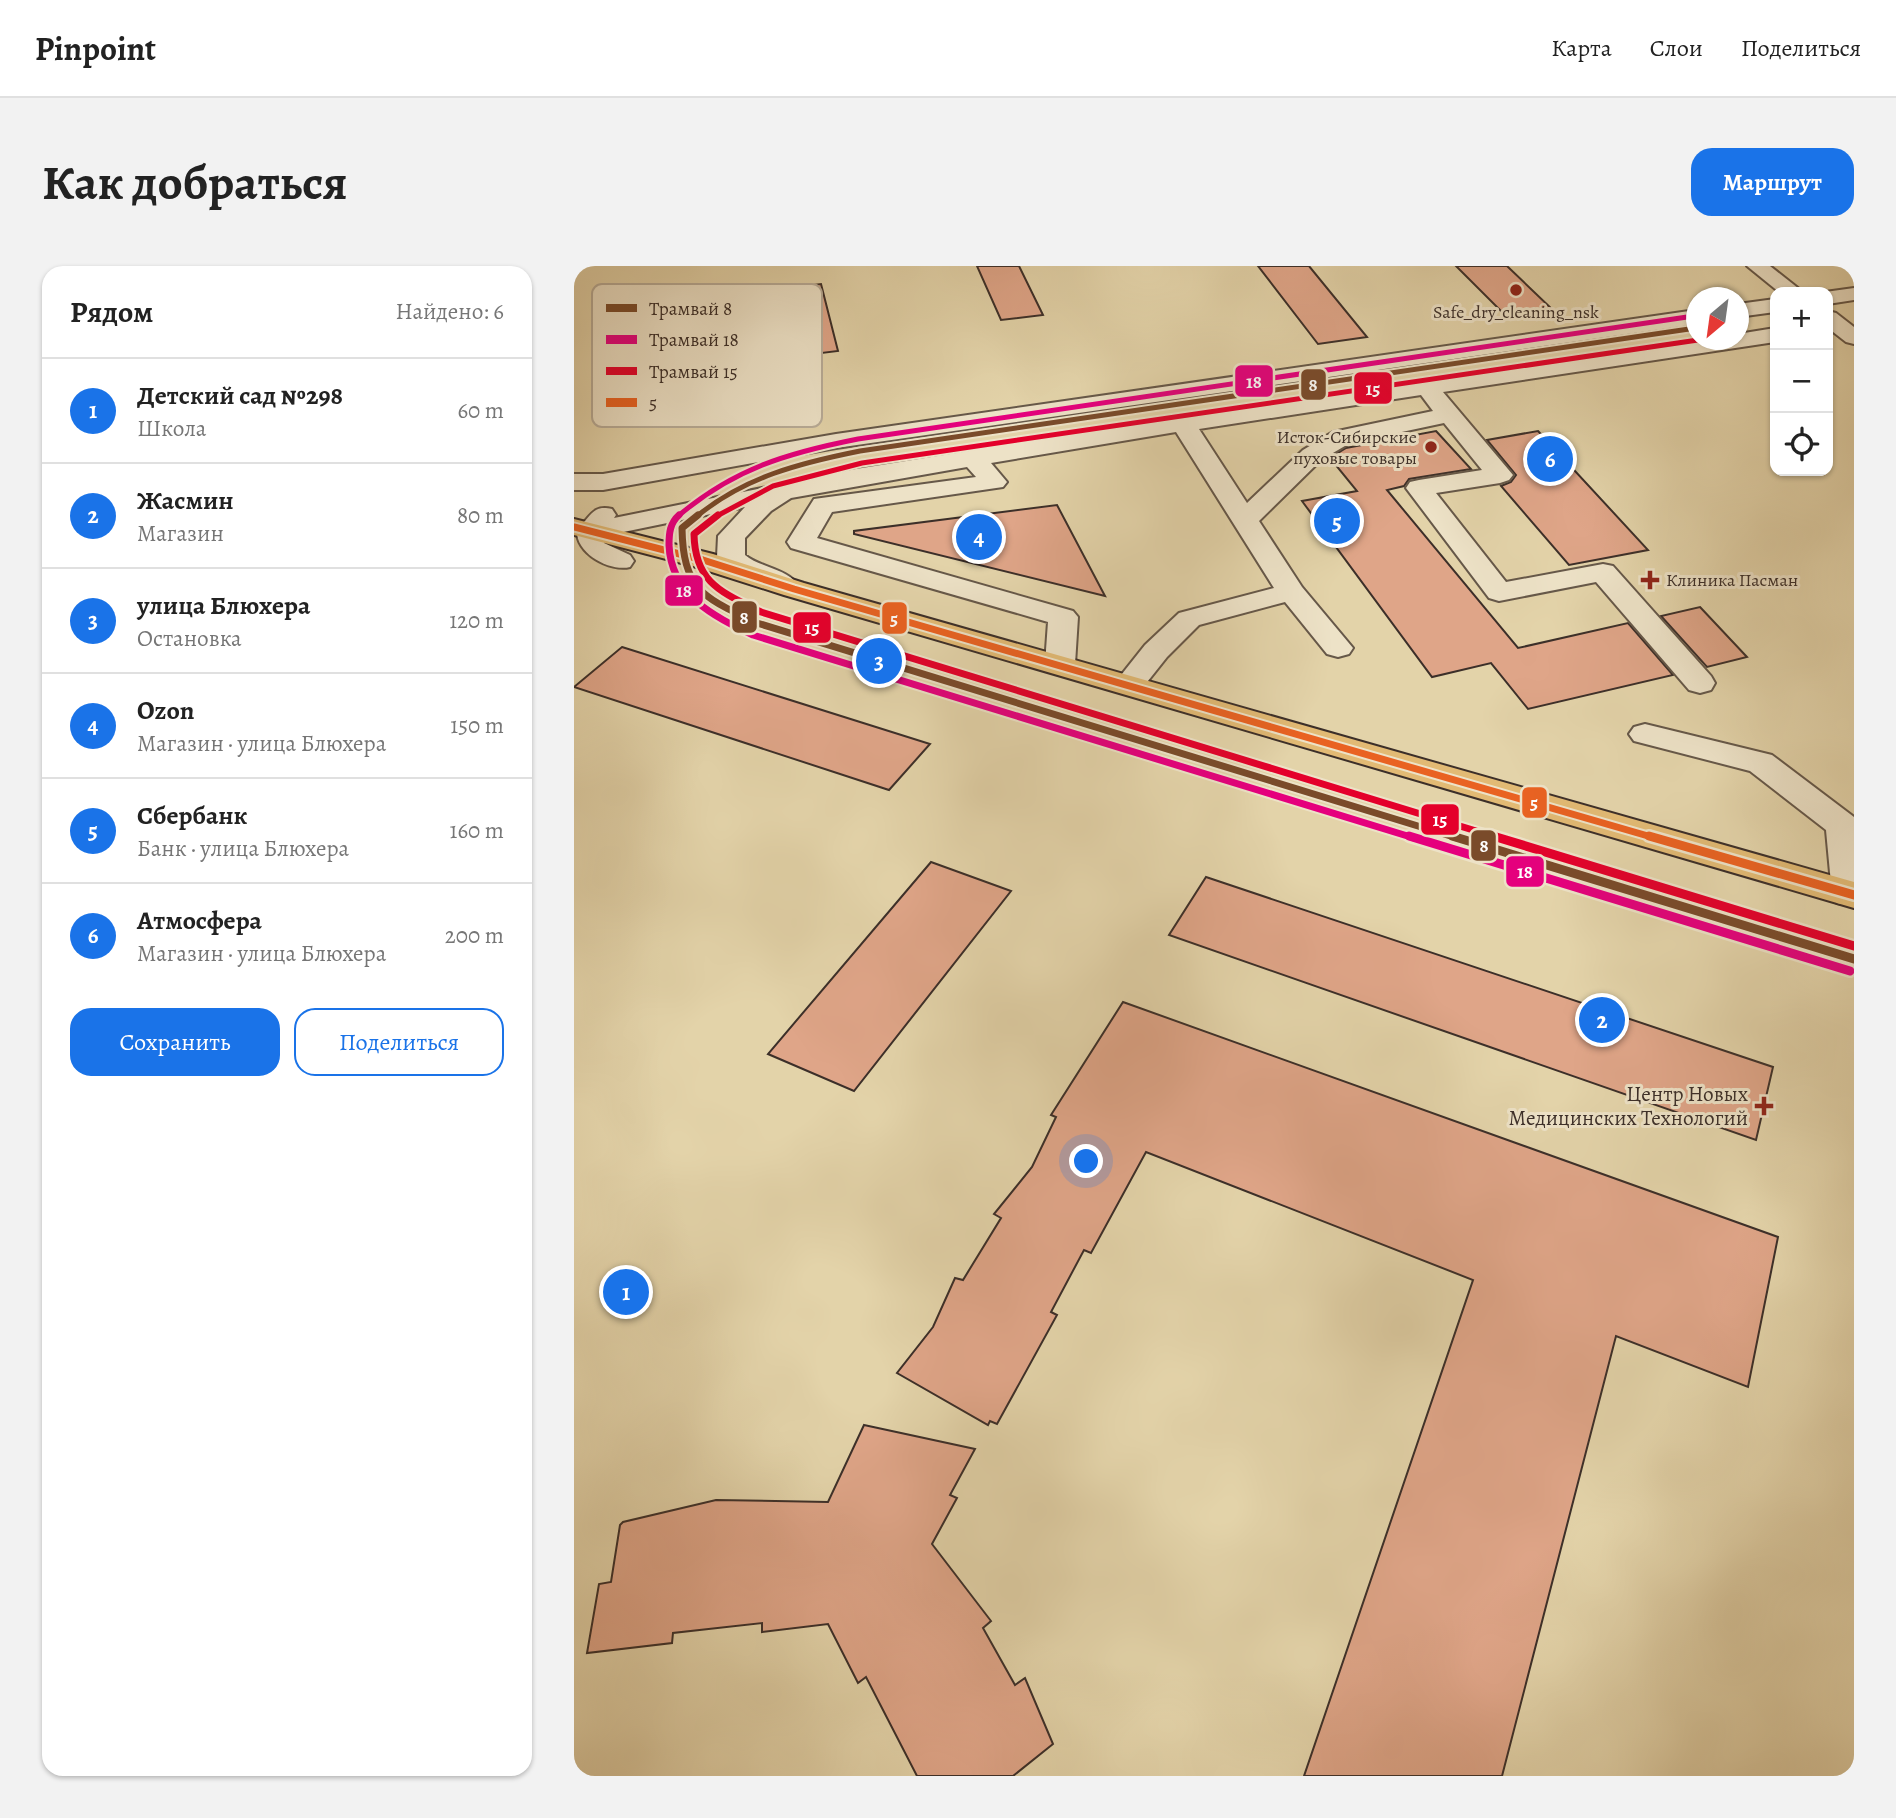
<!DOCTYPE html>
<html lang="ru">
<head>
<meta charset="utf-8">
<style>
  :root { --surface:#fff; --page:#f2f2f2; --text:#222; --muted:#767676; --line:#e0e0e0; --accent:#1a73e8 }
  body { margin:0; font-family:Alegreya,serif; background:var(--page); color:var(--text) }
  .controls { position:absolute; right:21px; top:21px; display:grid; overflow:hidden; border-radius:14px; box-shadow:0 2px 5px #0004 }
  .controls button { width:63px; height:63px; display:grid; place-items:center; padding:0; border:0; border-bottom:2px solid var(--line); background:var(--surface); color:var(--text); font:35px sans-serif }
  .compass { position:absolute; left:1112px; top:21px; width:63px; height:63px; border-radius:50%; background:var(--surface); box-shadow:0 2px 5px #0004; rotate:209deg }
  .you { position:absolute; left:513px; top:896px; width:24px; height:24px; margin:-18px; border:5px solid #fff; border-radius:50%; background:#1a73e8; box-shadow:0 0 0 10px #1a73e833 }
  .badge { display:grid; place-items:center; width:46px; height:46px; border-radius:50%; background:var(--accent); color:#fff; font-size:23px; font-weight:700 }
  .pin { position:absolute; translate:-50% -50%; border:4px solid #fff; box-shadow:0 2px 7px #0006 }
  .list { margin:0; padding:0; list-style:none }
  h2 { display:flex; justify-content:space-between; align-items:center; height:91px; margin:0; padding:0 28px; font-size:30px }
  h2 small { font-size:23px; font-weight:400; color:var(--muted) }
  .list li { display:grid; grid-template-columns:46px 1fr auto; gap:21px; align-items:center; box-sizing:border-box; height:105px; padding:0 28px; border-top:2px solid var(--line) }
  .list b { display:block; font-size:26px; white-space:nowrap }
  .list p { margin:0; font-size:23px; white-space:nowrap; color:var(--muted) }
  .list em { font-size:23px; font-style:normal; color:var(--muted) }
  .actions { display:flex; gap:14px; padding:21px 28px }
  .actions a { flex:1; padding:16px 0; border:2px solid var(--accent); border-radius:21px; text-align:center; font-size:24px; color:var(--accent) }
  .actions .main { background:var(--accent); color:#fff }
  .icon { flex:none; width:38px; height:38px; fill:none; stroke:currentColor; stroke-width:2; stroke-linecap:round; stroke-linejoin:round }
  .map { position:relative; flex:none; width:1280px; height:1510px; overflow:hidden; border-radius:21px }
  header { display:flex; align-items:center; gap:42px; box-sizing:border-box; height:98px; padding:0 35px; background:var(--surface); border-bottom:2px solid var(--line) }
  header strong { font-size:33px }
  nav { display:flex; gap:38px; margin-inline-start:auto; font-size:24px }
  .intro { display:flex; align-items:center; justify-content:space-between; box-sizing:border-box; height:168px; padding:0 42px }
  h1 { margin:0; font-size:49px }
  .button { padding:18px 32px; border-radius:21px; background:var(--accent); color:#fff; font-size:24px; font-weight:700 }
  main { display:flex; gap:42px; padding:0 42px }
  aside { flex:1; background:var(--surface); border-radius:21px; box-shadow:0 2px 5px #0004 }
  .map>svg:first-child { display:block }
</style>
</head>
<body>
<header>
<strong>Pinpoint</strong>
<nav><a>Карта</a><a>Слои</a><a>Поделиться</a></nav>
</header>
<div class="intro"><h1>Как добраться</h1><a class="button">Маршрут</a></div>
<main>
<aside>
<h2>Рядом<small>Найдено: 6</small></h2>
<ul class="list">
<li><span class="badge">1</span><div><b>Детский сад №298</b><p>Школа</p></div><em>60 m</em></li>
<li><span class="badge">2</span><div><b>Жасмин</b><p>Магазин</p></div><em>80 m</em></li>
<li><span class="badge">3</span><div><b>улица Блюхера</b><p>Остановка</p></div><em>120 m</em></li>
<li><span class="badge">4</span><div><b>Ozon</b><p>Магазин · улица Блюхера</p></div><em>150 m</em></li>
<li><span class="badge">5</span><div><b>Сбербанк</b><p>Банк · улица Блюхера</p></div><em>160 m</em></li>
<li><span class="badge">6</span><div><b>Атмосфера</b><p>Магазин · улица Блюхера</p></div><em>200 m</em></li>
</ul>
<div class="actions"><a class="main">Сохранить</a><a>Поделиться</a></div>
</aside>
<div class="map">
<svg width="1280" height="1510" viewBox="0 0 1280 1510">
  <rect width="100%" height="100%" fill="#e3d3a9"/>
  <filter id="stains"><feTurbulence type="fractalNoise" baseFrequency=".00286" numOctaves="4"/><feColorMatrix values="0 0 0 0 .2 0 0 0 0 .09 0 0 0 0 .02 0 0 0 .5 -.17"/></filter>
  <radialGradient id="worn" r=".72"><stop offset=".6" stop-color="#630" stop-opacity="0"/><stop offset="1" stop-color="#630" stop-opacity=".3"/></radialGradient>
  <g fill="#dfa588" stroke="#3c2f29" stroke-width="2">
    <path d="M403 0H445L469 49 427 54Z"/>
    <path d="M684 0H735L793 71 744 78Z"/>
    <path d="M882 0H933L981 46 934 52Z"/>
    <path d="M247 18 264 85 191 94 178 26Z"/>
    <path d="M862 165 897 203 835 213 830 220 813 224 944 382 1054 357 1099 409 954 443 917 397 858 411 728 235 783 225 756 192 772 182Z"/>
    <path d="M964 165 1074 284 995 299 927 220 937 216 942 209 913 174Z"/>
    <path d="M483 239 531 330 280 268V265Z"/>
    <path d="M1126 341 1173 391 1133 401 1087 350Z"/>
    <path d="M48 381 356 478 315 524 0 421Z"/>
    <path d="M357 596 437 625 280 825 194 788Z"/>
    <path d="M632 611 1199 801 1182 874 595 669Z"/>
    <path d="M549 736 1204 971 1174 1121 1042 1070 928 1510H730L899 1014 572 886 517 987 510 984 477 1046 483 1049 423 1158 416 1155 414 1159 323 1107 359 1061 381 1012 389 1014 427 952 420 948 458 901 482 851 477 849Z"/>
    <path d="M290 1159 401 1183 376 1229 383 1232 358 1278 417 1355 409 1362 441 1419 451 1412 479 1478 439 1510H343L292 1411 284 1417 254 1358 188 1366V1357L99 1367 98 1377 13 1387 25 1318 37 1316 46 1259 49 1256 142 1234 254 1236Z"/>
  </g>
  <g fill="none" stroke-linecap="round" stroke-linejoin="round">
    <defs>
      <g id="minor">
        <path d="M1173 0H1196L1229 26H1205Z"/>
        <path d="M1280 22V34L1254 38V26H1251Z"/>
        <path d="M1201 33V46L1164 51V38Z"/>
        <path d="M1122 44V58L262 182 29 224H0V208H29L262 168Z"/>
        <path d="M1254 45 1262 47 1280 61V78L1272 76 1254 62Z"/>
        <path d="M1201 62V76L869 126 939 209 935 214 926 217 862 227 932 316 1029 298 1039 300 1137 410 1141 417 1137 424 1126 427 1115 424 1022 316 925 335 915 332 832 222 836 216 845 214 908 204 870 157 776 177 747 194 685 255 728 321 779 382 775 388 764 391 753 388 711 336 625 359 593 391 566 425 555 428 544 425 540 418 571 379 605 347 700 322 602 166 417 197 433 216 429 221 258 246 243 272 499 345 504 351 501 398 497 405 486 407 475 405 471 398 474 356 217 282 213 276 240 233 402 211 393 201 217 232 197 245 171 272V289C185 301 213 303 223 318L219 324C195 330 157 311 143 291L144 270 171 241 30 270V277L56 289 60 295 56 301C37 306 0 288 3 262 5 259 9 257 11 255 20 244 24 240 38 243L42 249 40 252 282 203 609 151 1126 74H1164V68ZM847 129 859 145 759 166 729 184 673 237 625 163Z"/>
        <path d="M1071 458 1198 489 1280 551V640L1263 637 1258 628 1252 564 1176 505 1060 475 1055 468 1060 461Z"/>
      </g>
      <path id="major" d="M0 253 139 288 230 317 1280 616V642L210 329 119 300 0 269Z"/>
    </defs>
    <use href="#minor" stroke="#665849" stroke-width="4"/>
    <use href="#major" stroke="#3c2f29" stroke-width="4"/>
    <use href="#minor" fill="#ede2c7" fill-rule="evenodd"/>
    <use href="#major" fill="#e2ba74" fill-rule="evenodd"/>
    <defs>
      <path id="bus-1-far1" d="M0 261 129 294 220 323 1081 572"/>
      <path id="bus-1" d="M1075 570 1280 629"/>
    </defs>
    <use href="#bus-1-far1" stroke="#ede2c7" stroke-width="11"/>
    <use href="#bus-1" stroke="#ede2c7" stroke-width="14"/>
    <use href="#bus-1-far1" stroke="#e96222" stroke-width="7"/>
    <use href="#bus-1" stroke="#e96222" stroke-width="9"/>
    <defs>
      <path id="tram-1-far2" d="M122 251C170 211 226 197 286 185L1122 62"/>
      <path id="tram-1-far1" d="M124 249 108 262C109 325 131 332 183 357L883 572"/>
      <path id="tram-1" d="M878 570 1280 693"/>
      <path id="tram-2-far2" d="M103 251C159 203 213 187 284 173L1120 50"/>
      <path id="tram-2-far1" d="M105 249C96 257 95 267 95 279 97 329 139 350 179 369L840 572"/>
      <path id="tram-2" d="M835 570 1276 705"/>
      <path id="tram-3-far2" d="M141 251 199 220 288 197 1124 74"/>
      <path id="tram-3-far1" d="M144 249 120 268C121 317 147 326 187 346L925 572"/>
      <path id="tram-3" d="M919 570 1280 680"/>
    </defs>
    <use href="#tram-1-far2" stroke="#ede2c7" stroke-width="9"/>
    <use href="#tram-1-far1" stroke="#ede2c7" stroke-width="11"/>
    <use href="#tram-1" stroke="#ede2c7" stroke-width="14"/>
    <use href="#tram-2-far2" stroke="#ede2c7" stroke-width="9"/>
    <use href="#tram-2-far1" stroke="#ede2c7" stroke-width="11"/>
    <use href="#tram-2" stroke="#ede2c7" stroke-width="14"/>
    <use href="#tram-3-far2" stroke="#ede2c7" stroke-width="9"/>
    <use href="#tram-3-far1" stroke="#ede2c7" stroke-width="11"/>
    <use href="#tram-3" stroke="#ede2c7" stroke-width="14"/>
    <use href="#tram-1-far2" stroke="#7a4b2a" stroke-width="5"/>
    <use href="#tram-1-far1" stroke="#7a4b2a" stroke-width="7"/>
    <use href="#tram-1" stroke="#7a4b2a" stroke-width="9"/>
    <use href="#tram-2-far2" stroke="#e5007d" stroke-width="5"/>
    <use href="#tram-2-far1" stroke="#e5007d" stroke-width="7"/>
    <use href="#tram-2" stroke="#e5007d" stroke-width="9"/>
    <use href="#tram-3-far2" stroke="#e4002b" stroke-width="5"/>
    <use href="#tram-3-far1" stroke="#e4002b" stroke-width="7"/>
    <use href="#tram-3" stroke="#e4002b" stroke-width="9"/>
  </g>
  <g fill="#8f2418" stroke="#ede2c7" stroke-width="2.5">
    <circle cx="942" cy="24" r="7"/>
    <circle cx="857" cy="181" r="7"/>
    <path d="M1072.5 303.5h7v7h7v7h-7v7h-7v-7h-7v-7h7z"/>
    <path d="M1186.5 829.5h7v7h7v7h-7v7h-7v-7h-7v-7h7z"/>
  </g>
  <g text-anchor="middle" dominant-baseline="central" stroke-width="6" stroke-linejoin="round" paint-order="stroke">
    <g font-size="18" fill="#3c2f29" stroke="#ede2c7">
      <text x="942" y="46">Safe_dry_cleaning_nsk</text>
      <text x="843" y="171" text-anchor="end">Исток-Сибирские<tspan x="843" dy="21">пуховые товары</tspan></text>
      <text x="1092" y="314" text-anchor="start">Клиника Пасман</text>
    </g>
    <g font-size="21" fill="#3c2f29" stroke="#ede2c7" text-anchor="end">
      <text x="1174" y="828">Центр Новых<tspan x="1174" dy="24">Медицинских Технологий</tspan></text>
    </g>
  </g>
  <rect x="18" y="18" width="230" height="143" rx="10" fill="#ede2c7" stroke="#b8ac98" stroke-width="2"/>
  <rect x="32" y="38" width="31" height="8" fill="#7a4b2a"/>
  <rect x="32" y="69" width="31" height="9" fill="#e5007d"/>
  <rect x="32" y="101" width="31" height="8" fill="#e4002b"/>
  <rect x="32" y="132" width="31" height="9" fill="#e96222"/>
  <g font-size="19" fill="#3c2f29">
    <text x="75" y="49">Трамвай 8</text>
    <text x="75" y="80">Трамвай 18</text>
    <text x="75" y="112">Трамвай 15</text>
    <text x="75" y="143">5</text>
  </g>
  <g stroke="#ede2c7" stroke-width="2.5">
    <rect x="660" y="98" width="40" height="34" rx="7" fill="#e5007d"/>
    <rect x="726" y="102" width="27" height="33" rx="7" fill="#7a4b2a"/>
    <rect x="779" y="105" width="40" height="34" rx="7" fill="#e4002b"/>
    <rect x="90" y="308" width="40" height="33" rx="7" fill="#e5007d"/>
    <rect x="157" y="334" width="27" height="34" rx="7" fill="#7a4b2a"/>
    <rect x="307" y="335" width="27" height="34" rx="7" fill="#e96222"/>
    <rect x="218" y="345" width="40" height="33" rx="7" fill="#e4002b"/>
    <rect x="947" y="520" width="27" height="33" rx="7" fill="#e96222"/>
    <rect x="846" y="537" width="40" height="33" rx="7" fill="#e4002b"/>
    <rect x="896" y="563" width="27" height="33" rx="7" fill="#7a4b2a"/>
    <rect x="931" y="589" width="40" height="33" rx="7" fill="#e5007d"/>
  </g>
  <g font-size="19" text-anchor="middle" font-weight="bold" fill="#fff">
    <text x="680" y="122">18</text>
    <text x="739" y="125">8</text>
    <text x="799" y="129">15</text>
    <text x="110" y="331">18</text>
    <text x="170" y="358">8</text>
    <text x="320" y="359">5</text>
    <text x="238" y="368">15</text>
    <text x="960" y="543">5</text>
    <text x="866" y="560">15</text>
    <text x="910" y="586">8</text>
    <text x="951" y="612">18</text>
  </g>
  <rect width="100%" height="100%" filter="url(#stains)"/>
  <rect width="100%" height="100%" fill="url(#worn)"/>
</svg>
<div class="controls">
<button>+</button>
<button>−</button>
<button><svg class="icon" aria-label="locate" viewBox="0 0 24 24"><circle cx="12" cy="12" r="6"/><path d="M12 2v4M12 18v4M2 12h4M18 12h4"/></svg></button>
</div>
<svg class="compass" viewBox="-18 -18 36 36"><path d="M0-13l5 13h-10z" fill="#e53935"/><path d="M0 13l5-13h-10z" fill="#767676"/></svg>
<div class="you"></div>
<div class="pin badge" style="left:52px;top:1026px">1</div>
<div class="pin badge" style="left:1028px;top:754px">2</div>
<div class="pin badge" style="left:305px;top:395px">3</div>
<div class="pin badge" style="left:405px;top:271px">4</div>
<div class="pin badge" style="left:763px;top:255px">5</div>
<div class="pin badge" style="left:976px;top:193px">6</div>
</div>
</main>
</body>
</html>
